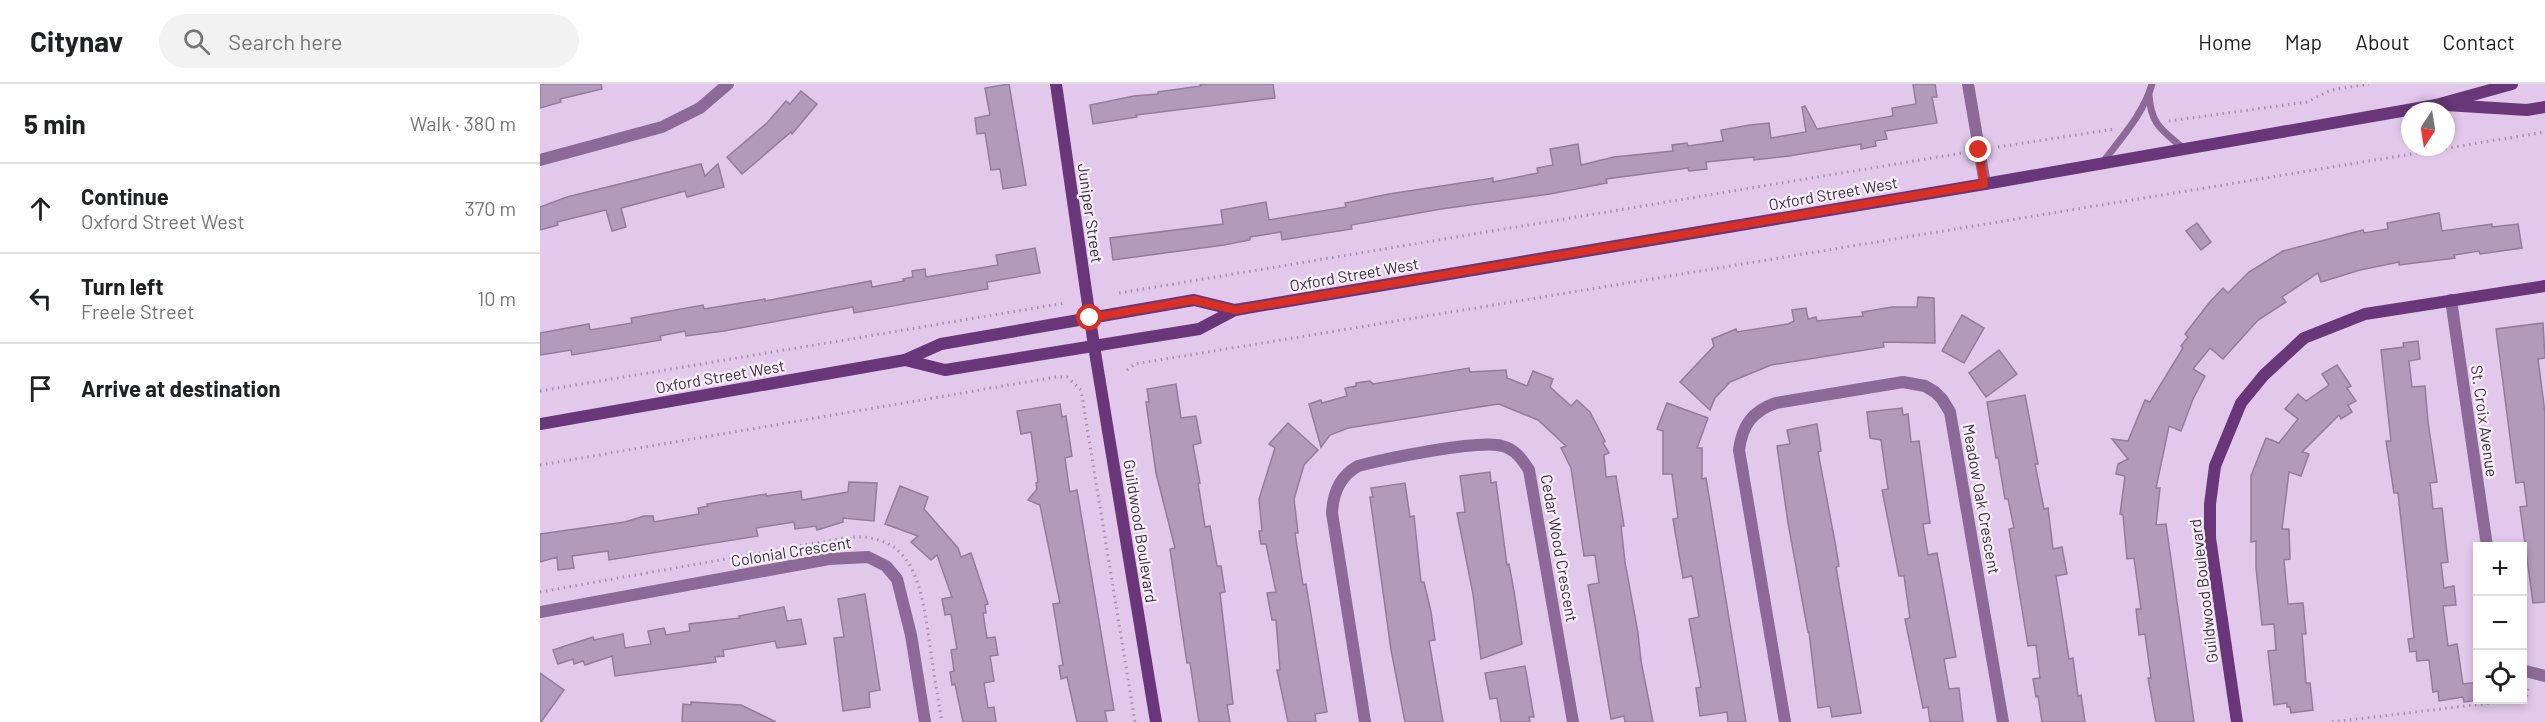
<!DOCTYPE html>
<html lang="en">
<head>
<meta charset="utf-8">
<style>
  :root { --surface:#fff; --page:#f2f2f2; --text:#202124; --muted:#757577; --line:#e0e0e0 }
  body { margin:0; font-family:Barlow,sans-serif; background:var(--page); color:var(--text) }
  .controls { position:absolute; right:18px; bottom:18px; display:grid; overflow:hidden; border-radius:0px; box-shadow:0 3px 9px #0003 }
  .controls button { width:54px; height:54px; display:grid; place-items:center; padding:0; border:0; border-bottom:2px solid var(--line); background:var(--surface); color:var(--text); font:30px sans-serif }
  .compass { position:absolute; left:1861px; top:18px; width:54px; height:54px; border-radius:50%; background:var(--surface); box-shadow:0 3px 9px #0003; rotate:192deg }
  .stop { position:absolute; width:18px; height:18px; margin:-14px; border:4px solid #d93025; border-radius:50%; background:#fff }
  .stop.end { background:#d93025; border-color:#fff; box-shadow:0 2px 6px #0008 }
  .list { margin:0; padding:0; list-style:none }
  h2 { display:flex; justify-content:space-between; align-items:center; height:78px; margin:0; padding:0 24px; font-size:26px }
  h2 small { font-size:20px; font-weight:400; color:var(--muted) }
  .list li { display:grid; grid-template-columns:39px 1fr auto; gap:18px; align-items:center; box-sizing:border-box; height:90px; padding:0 24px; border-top:2px solid var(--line) }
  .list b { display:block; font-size:22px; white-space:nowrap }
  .list p { margin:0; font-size:20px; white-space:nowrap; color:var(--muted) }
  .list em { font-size:20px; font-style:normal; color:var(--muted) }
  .icon { flex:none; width:33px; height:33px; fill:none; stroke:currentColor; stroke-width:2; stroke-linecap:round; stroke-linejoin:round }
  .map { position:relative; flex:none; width:2005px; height:638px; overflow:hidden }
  header { display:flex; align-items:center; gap:36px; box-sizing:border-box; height:84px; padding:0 30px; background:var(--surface); border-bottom:2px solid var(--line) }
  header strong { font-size:28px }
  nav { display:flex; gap:33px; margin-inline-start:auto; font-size:21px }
  .search { width:420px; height:54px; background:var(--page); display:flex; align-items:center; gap:15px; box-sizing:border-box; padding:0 21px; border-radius:33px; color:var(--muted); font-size:22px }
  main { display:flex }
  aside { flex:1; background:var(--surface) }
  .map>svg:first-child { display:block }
</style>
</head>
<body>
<header>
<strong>Citynav</strong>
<div class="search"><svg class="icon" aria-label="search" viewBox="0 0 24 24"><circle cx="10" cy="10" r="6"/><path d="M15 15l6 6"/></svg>Search here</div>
<nav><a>Home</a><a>Map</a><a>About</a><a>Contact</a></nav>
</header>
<main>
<aside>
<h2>5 min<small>Walk · 380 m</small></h2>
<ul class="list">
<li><svg class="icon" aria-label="ahead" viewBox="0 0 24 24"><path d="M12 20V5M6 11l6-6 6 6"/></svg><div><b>Continue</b><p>Oxford Street West</p></div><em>370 m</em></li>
<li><svg class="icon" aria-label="left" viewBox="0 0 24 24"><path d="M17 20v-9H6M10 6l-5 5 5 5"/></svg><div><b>Turn left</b><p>Freele Street</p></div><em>10 m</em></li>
<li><svg class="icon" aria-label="arrive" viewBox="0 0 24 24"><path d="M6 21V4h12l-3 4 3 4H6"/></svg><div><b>Arrive at destination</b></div></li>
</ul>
</aside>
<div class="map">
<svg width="2005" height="638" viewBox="0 0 2005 638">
  <rect width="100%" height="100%" fill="#e2c8eb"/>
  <g fill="#b29abb" stroke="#937b9c" stroke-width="1.5">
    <path d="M0 0H61L62 5 20 15 21 18 0 24Z"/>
    <path d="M469 0 486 101 463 105 460 85 451 86 445 49 437 50 435 34 450 31 445 4Z"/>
    <path d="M660 0H733L735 14 596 31 597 33 553 40 550 21 594 12 618 10V8L661 2Z"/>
    <path d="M1373 0H1395L1397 13H1392L1397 39 1345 47 1347 55 1335 57 1336 62 1321 65V60L1249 72 1214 76V73L1166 78 1167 85 1149 87 1148 84 1066 95 1067 99 1010 110 901 125 811 141 812 145 742 156 741 148 710 153V156L684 161 573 176 570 154 683 140 681 126 726 118 729 136 806 123 805 119 849 110 953 94V98L998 89 997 84 1013 81 1010 65 1038 60 1041 81 1074 73 1133 67 1132 61 1147 59 1148 62 1183 57 1181 46 1210 41 1229 39 1231 54 1266 48 1262 23 1265 22 1277 45 1353 32 1352 24 1376 20Z"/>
    <path d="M261 7 277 20 252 50 251 48 202 90 187 73 227 39 246 17 250 20Z"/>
    <path d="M161 80 165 92 178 80 184 103 147 113 145 107 81 124 86 143 72 147 66 126 17 138 18 141 0 146V123L27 113Z"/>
    <path d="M1899 129 1902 147 1952 140V143L1978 140 1982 164 1940 170 1939 167 1914 171 1915 174 1859 181V178L1820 186 1781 198 1778 189 1742 213 1746 218 1718 236 1683 275 1670 264 1653 285 1665 292 1653 315 1641 347 1629 342 1616 404H1620L1616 441 1626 440 1654 638H1616L1608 594H1611L1605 550 1599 551 1596 525H1601L1594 474 1587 475 1583 431 1580 430 1585 392 1576 390 1578 380 1588 375 1572 355 1588 357 1605 316 1610 318 1643 264 1641 262 1648 253 1645 250 1669 219 1683 204 1688 209 1709 188 1743 167 1823 146 1824 149 1848 145 1847 139Z"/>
    <path d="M1657 139 1671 158 1661 166 1646 147Z"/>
    <path d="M495 164 500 189 447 198 448 205 314 229 313 223 184 247 146 252 145 247 120 252 121 256 32 271 31 266 0 271V249L49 240 50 246 92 239 91 234 163 221 164 225 225 215V217L331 197 332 203 364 197 363 195 373 193 372 187 385 185 386 193 458 181 456 171Z"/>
    <path d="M1378 213 1394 214 1395 259 1343 258 1344 263 1231 281 1190 298 1175 314 1170 326 1140 298 1174 262 1172 255 1196 245 1197 248 1248 240 1254 237 1252 226 1266 224 1268 235 1276 233 1277 237 1323 232 1322 228 1352 223H1377Z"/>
    <path d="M1422 231 1444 244 1424 279 1402 267Z"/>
    <path d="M2003 239 2005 274 1998 275 2005 329V518L1993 519 1980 423 1987 422 1984 398 1976 399 1956 245Z"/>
    <path d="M1878 257 1880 275 1869 277 1872 303 1885 302 1888 338 1897 398 1890 399 1893 425 1902 424 1908 478 1901 479 1904 504 1914 502 1916 521 1903 522 1908 562 1917 560 1923 600 1938 598V616L1924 618 1923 613 1899 617 1898 607 1893 608 1889 576 1877 577 1876 567 1870 568 1868 555 1874 554 1858 409H1854L1846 357H1851L1841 266 1864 263 1863 259Z"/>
    <path d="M1459 266 1477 290 1446 313 1429 289Z"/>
    <path d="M1797 281 1811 302 1807 304 1816 317 1808 321 1812 328 1801 335 1799 331 1762 368 1769 370 1761 392 1749 388 1742 445H1749L1750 475 1744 476 1748 520 1763 519 1766 550H1762L1766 599H1770L1773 626 1751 629 1750 623H1747V619L1734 621 1728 567 1736 566 1734 540 1722 541 1716 484V457L1711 458V392L1726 354 1739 359 1758 335 1745 325 1758 310 1766 317 1789 301 1782 290Z"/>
    <path d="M929 284 930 288 966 286 967 294 987 302 993 287 1013 295 1010 303 1031 322 1037 316 1050 328 1065 357 1063 359 1069 369 1064 371 1066 393 1076 392 1084 442H1081L1085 478 1098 549 1101 577 1113 638H1085L1084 632 1071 635 1048 501 1059 499 1055 471 1044 472 1031 384 1021 364 1026 362 998 336 959 320 945 322 808 344 790 351 781 363 769 320 781 316 782 319 807 312 805 304 816 302V299L830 297 833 300Z"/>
    <path d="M636 300 641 334 656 332 661 359 653 361 660 399H658L665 443 670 442 677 482H681L685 508 680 509 693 620 687 621 690 638H659L650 579H647L630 465 635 464 616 389 606 318H609L607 305Z"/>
    <path d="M1485 311 1498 380H1495L1504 425 1508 424 1513 465 1522 463 1527 490 1516 492 1529 575 1533 574 1538 612 1541 611 1545 638H1502L1498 612 1496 613 1493 595 1500 594 1496 561 1488 562 1469 445 1474 444 1468 415H1465L1458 373 1456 374 1447 318Z"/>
    <path d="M1127 319 1168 334 1157 364H1162V395L1166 394 1206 638H1188L1187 628 1160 632 1156 604 1161 603 1149 535 1159 533 1152 492 1143 494 1133 435 1138 434 1132 390H1123V347L1117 345Z"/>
    <path d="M520 320 522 333 526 332 532 372 525 374 529 403 530 408 537 406 574 626 565 627 567 638H537L527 593 521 595 519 582 523 581 513 520 520 519 500 421 488 416 497 405 496 399 498 398 491 348 481 350 477 327Z"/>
    <path d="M1362 324 1363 331 1368 330 1371 358 1379 357 1390 439 1383 440 1388 471 1397 469 1416 573 1404 575 1409 605 1419 604 1423 638H1390L1388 623 1383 624 1365 535 1370 534 1364 492H1359L1342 406 1348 405 1341 356 1330 354 1327 328Z"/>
    <path d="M748 339 778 366 764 381 754 415 758 449H755L763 501 766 500 787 628 775 630 776 638H748L737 586H740L736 536H732L727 509 736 508 726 460H721L719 447H722L719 415 735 364 729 360Z"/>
    <path d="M1277 340 1281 367 1278 368 1295 458 1299 482 1296 483 1321 629 1292 633 1290 622 1278 624 1269 548H1268L1248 439 1237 362 1250 360 1247 346Z"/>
    <path d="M950 388 951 399 956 398 967 481 969 480 974 507 982 560 941 575 933 510 917 429 925 428 920 392Z"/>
    <path d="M309 398 337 399 334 437 303 434V438L277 446 276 442 255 445 254 438 216 444 218 452 69 476 68 467 32 472 34 484 18 486 17 473 0 478V450L85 438 104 432H113L114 438 159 430 158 424 168 422 167 420 226 410V412L261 407 262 416 308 408Z"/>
    <path d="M865 399 870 433 874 432 881 498H884L891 528 895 556 889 557 903 638H865L851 566 830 413H833L831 404Z"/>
    <path d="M360 402 388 413 384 425 418 464 421 473 431 469 448 520 445 521 446 529H443L447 554 455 553 458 571 450 572 454 597 444 599 448 624 454 623 456 638H423L415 600 412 601 410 588 414 587 411 566 417 565 411 530 405 531 402 515 412 513 397 471 391 476 371 458 378 452 345 440Z"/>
    <path d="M325 510 340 606 329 608 330 623 303 627 294 554 304 553 298 515Z"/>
    <path d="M244 523 247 537 261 535 266 560 237 564 235 557 183 566 184 572 175 573 176 578 75 592 72 572 45 581 43 577 34 580 33 575 18 580 13 566 53 553 54 556 83 550 85 564 111 560 108 547 124 544 126 551 150 547 149 540 200 534 199 532Z"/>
    <path d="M985 582 994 633H989L990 638H961L957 614 950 615 945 589Z"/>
    <path d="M0 589 24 606 1 638H0Z"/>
    <path d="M151 618 201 621 236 638H142L143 620 151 621Z"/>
  </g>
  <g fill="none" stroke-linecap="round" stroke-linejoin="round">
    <g stroke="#a490ab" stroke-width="3" stroke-dasharray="1.5 4.5" stroke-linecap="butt">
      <path d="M1629 37 1767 18 1791 6 1829 0"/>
      <path d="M1458 63 1575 45"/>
      <path d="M579 209 1422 69"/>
      <path d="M587 286 595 280 2005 48"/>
      <path d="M0 307 525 219"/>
      <path d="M0 381 516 293H527L541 306 595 638"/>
      <path d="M0 508 304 454C374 445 381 502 389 555 393 583 397 610 402 638"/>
      <path d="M1982 615 1986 614 1989 602"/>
      <path d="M1792 638 1976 616"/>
    </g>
    <g stroke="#8c6a98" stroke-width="7">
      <path d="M1609 11C1611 41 1622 46 1643 64"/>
      <path d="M1563 78C1581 54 1604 29 1612 0"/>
    </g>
    <g stroke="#8c6a98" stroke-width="12">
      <path d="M1428 0 1445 100"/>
      <path d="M0 76 122 43 160 24 188 0"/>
      <path d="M1911 216 1947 462"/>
      <path d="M0 528 289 475 328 473 346 482 357 495 371 551 385 638"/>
      <path d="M1982 586 2005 592"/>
      <path d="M825 638 792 429C793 408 800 392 818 382 844 375 940 355 962 362 975 365 982 375 989 386L1033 638"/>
      <path d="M1245 638 1199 366C1202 342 1212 327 1236 319L1363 298 1385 302 1395 308 1402 315 1410 328 1463 638"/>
    </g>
    <g stroke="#683679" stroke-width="12">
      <path d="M516 0 554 262 616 638"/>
      <path d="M1906 21 1987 26 2005 23"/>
      <path d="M365 276 405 286 659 245 695 226 1445 100 1896 21 1972 0"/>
      <path d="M0 340 365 276 401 260 654 216 695 226"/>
      <path d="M1697 638 1670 454V420L1675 382 1701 319 1724 291 1764 254 1825 230 2005 202"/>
    </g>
  </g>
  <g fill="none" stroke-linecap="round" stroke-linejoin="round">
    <path stroke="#d93025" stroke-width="8" d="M550 234 654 216 695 226 1444 100 1439 66"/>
  </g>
  <g text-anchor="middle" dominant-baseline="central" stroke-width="4.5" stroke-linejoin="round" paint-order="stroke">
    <g font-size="16" fill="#392f3d" stroke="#faeffd">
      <text transform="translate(1293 109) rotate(-10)">Oxford Street West</text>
      <text transform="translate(551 129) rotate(82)">Juniper Street</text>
      <text transform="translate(814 190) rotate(-10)">Oxford Street West</text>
      <text transform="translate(180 292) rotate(-10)">Oxford Street West</text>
      <text transform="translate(1945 337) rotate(82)">St. Croix Avenue</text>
      <text transform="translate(1442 415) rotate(80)">Meadow Oak Crescent</text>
      <text transform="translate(601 447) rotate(81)">Guildwood Boulevard</text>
      <text transform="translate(1020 464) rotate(80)">Cedar Wood Crescent</text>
      <text transform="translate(251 467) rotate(-9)">Colonial Crescent</text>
      <text transform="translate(1663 507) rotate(-97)">Guildwood Boulevard</text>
    </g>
  </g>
</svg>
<div class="controls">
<button>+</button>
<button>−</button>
<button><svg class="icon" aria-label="locate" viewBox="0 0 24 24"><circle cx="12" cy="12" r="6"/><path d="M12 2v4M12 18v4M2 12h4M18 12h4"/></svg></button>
</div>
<svg class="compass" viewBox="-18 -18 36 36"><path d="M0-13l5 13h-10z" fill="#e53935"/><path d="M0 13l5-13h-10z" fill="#757577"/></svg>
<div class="stop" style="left:550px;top:234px"></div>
<div class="stop end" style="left:1439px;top:66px"></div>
</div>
</main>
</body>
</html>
